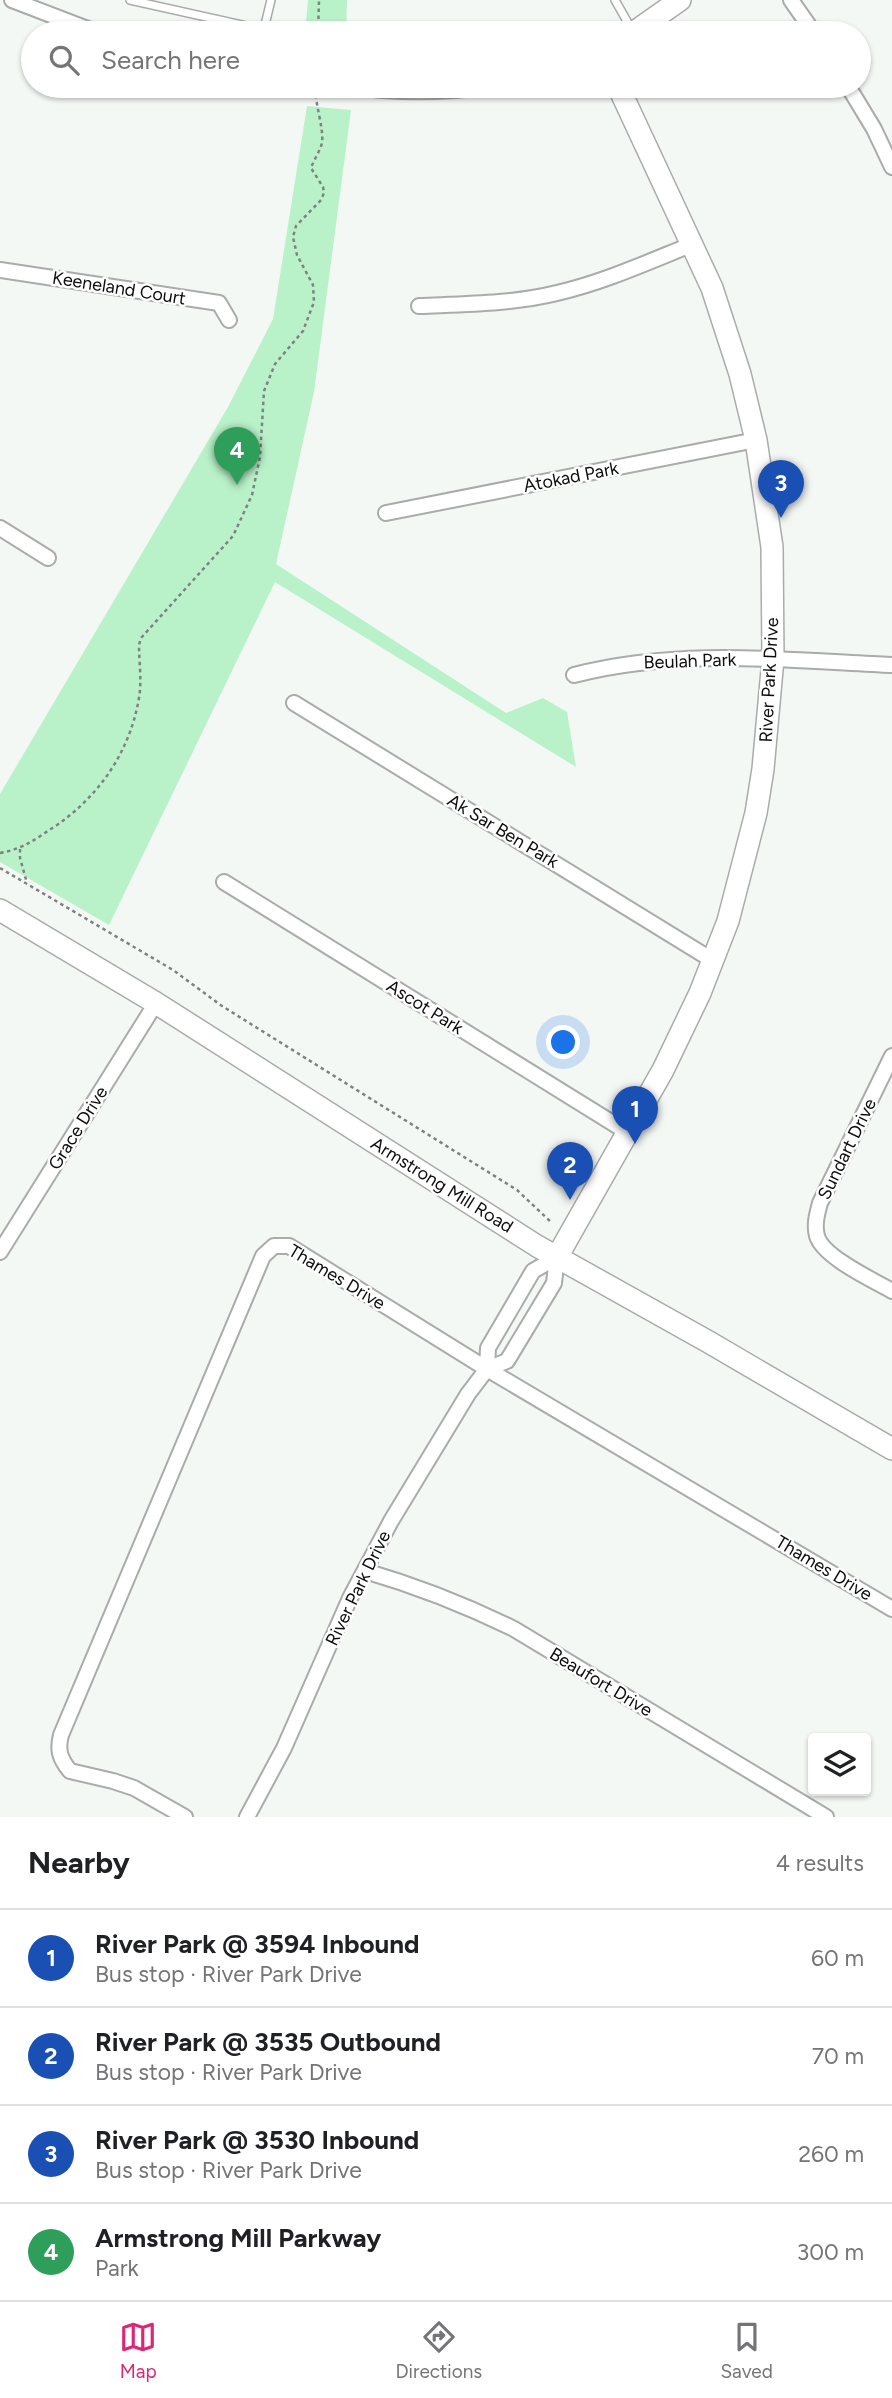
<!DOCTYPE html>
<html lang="en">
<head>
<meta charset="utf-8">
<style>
  :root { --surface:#fff; --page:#f2f2f2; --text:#202124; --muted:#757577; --line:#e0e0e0; --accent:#db2777 }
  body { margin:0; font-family:Figtree,sans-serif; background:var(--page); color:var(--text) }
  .controls { position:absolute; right:21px; bottom:21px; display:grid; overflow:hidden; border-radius:7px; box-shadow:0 2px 5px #0004 }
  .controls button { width:63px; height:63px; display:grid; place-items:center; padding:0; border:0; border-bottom:2px solid var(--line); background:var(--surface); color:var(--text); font:35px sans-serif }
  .you { position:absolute; left:564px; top:1043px; width:24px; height:24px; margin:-18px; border:5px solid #fff; border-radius:50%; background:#1a73e8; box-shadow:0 0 0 10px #1a73e833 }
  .badge { display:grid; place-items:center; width:46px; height:46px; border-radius:50%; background:var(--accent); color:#fff; font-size:23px; font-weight:700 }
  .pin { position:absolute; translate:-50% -58px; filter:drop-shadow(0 2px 4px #0008) }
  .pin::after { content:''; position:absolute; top:37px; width:24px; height:21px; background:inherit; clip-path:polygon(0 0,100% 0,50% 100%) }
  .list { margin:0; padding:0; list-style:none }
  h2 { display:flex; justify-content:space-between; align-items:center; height:91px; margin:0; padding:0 28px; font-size:30px }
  h2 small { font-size:23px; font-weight:400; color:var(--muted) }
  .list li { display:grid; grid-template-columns:46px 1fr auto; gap:21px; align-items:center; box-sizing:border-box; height:98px; padding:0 28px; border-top:2px solid var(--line) }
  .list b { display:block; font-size:26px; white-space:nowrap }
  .list p { margin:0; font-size:23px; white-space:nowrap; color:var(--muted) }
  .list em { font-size:23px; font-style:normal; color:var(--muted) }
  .icon { flex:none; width:38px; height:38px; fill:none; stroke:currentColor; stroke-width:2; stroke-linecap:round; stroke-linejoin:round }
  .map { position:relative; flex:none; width:892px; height:1817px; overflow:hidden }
  .search { position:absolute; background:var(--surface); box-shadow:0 2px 5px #0004; left:21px; right:21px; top:21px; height:77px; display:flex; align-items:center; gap:18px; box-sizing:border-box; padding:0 24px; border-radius:38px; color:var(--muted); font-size:26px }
  .sheet { height:483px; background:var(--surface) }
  nav { display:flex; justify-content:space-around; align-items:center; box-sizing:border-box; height:98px; border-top:2px solid var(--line); background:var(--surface); font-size:19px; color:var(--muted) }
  nav a { display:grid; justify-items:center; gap:4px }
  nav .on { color:var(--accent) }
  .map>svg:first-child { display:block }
</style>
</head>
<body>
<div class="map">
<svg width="892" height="1817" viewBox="0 0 892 1817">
  <rect width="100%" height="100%" fill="#f4f8f5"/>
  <g fill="#b9f1c8">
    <path d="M308 0H347L346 33H305Z"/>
    <path d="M307 106 351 110 314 392 276 564 506 713 543 698 567 712 576 767 275 582 109 925 0 862V794L228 407 273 319Z"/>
  </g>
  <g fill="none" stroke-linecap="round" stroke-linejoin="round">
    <defs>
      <g id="lane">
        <path d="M130 0 264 30"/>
        <path d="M615 0 632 30"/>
        <path d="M263 33 271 0"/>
      </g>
      <g id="street">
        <path d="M12 0 98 33"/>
        <path d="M791 0 814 33"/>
        <path d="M347 86C395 93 443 93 491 86"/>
        <path d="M848 86 874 129 892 167"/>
        <path d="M0 270 219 303 229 320"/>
        <path d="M419 306C465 304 512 304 557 293 604 282 648 262 693 244"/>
        <path d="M386 513 756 440"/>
        <path d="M0 528 48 558"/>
        <path d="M574 675C677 648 786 660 892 665"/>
        <path d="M294 703 712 960"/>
        <path d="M224 882 627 1132"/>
        <path d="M892 1056 820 1203C817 1214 814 1225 817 1236 823 1257 873 1280 892 1291"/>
        <path d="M0 1252 156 1003"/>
        <path d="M487 1369 488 1348 533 1271 557 1257"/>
        <path d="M365 1571C417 1586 465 1605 514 1629L826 1817"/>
        <path d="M185 1817 134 1788 113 1781 70 1771C60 1759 57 1750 61 1735L263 1256 274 1246H289L487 1369 892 1609"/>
        <path d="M247 1817 284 1748 350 1598 391 1521 468 1394 487 1369 507 1361 554 1283 557 1257"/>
      </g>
      <g id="secondary">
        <path d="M633 33 680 0"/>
        <path d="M0 910 156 1003 537 1246 707 1341 892 1449"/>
        <path d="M557 1257 663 1070 700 993 728 921 756 813 763 769 773 659 772 547 756 440 740 374 712 288 618 86"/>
      </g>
    </defs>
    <use href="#lane" stroke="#a9acaa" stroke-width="10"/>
    <use href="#street" stroke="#a9acaa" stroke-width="18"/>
    <use href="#secondary" stroke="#a9acaa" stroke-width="24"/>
    <g stroke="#808280" stroke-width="2.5" stroke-dasharray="3.5 3.5" stroke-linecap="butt">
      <path d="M318 33 319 0"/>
      <path d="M20 849V858L27 883"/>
      <path d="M0 853C26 848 35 839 57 825 100 795 130 751 139 698 142 681 139 662 139 645L141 638 233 536 252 495 260 457 264 391 275 364 303 331 314 302 313 285 297 255 293 237 296 226 321 200 324 193 323 187 311 168C314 159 321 150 322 142 324 130 315 103 315 86"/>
      <path d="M0 868 173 970 222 1006 517 1190 552 1223"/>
    </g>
    <use href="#lane" stroke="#fff" stroke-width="7"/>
    <use href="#street" stroke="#fff" stroke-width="14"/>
    <use href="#secondary" stroke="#fff" stroke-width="21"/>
  </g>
  <g text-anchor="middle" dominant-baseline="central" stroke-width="5" stroke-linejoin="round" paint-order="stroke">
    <g font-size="18" fill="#0c0d0c" stroke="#fff">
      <text transform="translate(119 288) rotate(9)">Keeneland Court</text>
      <text transform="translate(571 477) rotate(-11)">Atokad Park</text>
      <text transform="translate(690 661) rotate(-2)">Beulah Park</text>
      <text transform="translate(769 680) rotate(-87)">River Park Drive</text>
      <text transform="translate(503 831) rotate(31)">Ak Sar Ben Park</text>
      <text transform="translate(425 1007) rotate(32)">Ascot Park</text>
      <text transform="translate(78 1128) rotate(-58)">Grace Drive</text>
      <text transform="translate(847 1149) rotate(-64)">Sundart Drive</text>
      <text transform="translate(442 1185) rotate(32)">Armstrong Mill Road</text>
      <text transform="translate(337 1277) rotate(31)">Thames Drive</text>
      <text transform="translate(824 1568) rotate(31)">Thames Drive</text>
      <text transform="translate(358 1588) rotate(-64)">River Park Drive</text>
      <text transform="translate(601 1682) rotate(31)">Beaufort Drive</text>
    </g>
  </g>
</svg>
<div class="controls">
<button><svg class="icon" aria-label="layers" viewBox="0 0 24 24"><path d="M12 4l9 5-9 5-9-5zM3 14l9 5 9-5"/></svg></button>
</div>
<div class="you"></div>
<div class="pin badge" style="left:635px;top:1144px;background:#1a4fb4">1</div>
<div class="pin badge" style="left:570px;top:1200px;background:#1a4fb4">2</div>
<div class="pin badge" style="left:781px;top:518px;background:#1a4fb4">3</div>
<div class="pin badge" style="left:237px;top:485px;background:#2e9e5b">4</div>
<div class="search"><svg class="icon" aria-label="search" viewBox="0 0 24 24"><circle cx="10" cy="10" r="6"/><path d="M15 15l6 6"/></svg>Search here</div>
</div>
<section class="sheet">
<h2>Nearby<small>4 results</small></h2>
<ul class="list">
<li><span class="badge" style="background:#1a4fb4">1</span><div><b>River Park @ 3594 Inbound</b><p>Bus stop · River Park Drive</p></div><em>60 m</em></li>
<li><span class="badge" style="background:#1a4fb4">2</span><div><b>River Park @ 3535 Outbound</b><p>Bus stop · River Park Drive</p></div><em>70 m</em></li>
<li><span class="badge" style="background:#1a4fb4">3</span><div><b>River Park @ 3530 Inbound</b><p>Bus stop · River Park Drive</p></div><em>260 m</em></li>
<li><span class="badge" style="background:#2e9e5b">4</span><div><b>Armstrong Mill Parkway</b><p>Park</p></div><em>300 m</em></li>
</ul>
</section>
<nav>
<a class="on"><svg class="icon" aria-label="map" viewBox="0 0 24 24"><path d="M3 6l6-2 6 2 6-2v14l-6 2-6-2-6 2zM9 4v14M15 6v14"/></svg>Map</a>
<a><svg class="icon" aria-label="directions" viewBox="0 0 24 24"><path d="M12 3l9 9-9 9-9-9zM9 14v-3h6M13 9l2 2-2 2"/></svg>Directions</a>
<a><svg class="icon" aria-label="saved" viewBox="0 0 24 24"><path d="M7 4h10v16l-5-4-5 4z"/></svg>Saved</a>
</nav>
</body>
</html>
